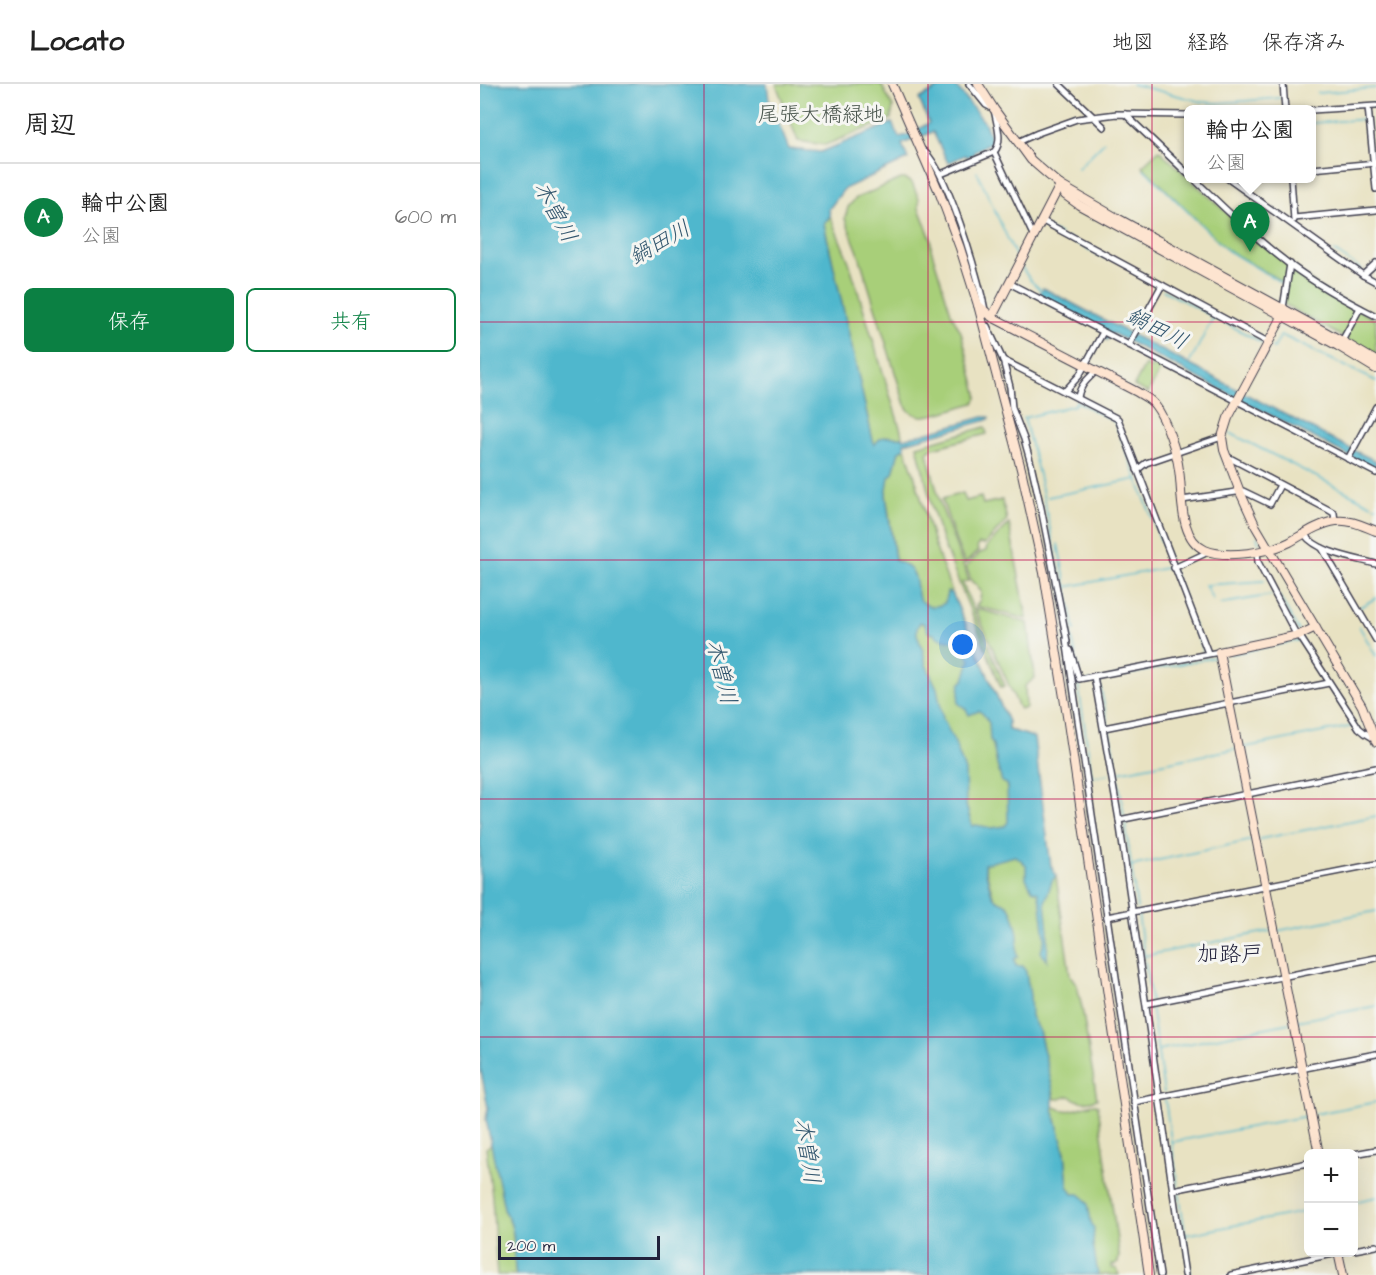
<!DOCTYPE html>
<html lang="ja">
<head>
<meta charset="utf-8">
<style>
  :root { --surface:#fff; --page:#f2f2f2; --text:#222; --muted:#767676; --line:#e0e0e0; --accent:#0b8043 }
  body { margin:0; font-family:"Architects Daughter","Klee One",sans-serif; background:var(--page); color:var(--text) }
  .controls { position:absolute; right:18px; bottom:18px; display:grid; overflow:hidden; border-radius:9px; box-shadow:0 6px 24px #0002 }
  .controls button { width:54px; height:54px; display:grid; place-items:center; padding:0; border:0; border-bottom:2px solid var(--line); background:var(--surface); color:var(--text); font:30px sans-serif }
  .scale { position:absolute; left:18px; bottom:15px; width:162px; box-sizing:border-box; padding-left:6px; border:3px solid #22223b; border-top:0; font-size:16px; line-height:21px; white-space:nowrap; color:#22223b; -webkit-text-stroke:4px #f6f6f2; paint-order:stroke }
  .you { position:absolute; left:483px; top:561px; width:21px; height:21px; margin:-15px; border:4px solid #fff; border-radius:50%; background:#1a73e8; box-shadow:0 0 0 9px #1a73e833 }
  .badge { display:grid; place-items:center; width:39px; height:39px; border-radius:50%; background:var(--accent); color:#fff; font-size:20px; font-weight:700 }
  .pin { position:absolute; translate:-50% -50px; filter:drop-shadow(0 2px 3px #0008) }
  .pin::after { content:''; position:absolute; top:32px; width:21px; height:18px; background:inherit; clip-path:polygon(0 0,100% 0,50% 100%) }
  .popup { position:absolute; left:704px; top:21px; width:132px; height:78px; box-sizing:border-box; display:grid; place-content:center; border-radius:9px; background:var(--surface); filter:drop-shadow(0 2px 4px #0005); font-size:20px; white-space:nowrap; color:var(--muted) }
  .popup b { font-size:22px; color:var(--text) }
  .popup::after { content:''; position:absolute; left:50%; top:100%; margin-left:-12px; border:12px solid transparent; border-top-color:var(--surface) }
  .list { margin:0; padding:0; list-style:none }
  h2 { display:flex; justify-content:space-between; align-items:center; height:78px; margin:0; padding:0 24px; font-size:26px }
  h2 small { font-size:20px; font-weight:400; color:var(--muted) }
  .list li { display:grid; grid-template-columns:39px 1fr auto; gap:18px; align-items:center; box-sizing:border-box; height:108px; padding:0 24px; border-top:2px solid var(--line) }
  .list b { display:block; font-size:22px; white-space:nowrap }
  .list p { margin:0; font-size:20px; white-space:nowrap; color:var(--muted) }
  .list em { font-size:20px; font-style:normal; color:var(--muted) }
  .actions { display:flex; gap:12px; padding:18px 24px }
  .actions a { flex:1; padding:14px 0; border:2px solid var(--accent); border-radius:9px; text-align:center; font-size:21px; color:var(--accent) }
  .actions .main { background:var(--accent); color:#fff }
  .map { position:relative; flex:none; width:896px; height:1191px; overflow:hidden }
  header { display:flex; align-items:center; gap:36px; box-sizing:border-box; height:84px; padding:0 30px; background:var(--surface); border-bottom:2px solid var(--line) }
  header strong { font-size:28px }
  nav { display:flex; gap:33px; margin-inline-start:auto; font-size:21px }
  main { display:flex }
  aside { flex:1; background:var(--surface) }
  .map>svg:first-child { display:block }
</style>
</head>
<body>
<header>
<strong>Locato</strong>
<nav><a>地図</a><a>経路</a><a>保存済み</a></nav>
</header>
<main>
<aside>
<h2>周辺<small></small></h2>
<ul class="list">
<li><span class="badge">A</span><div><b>輪中公園</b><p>公園</p></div><em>600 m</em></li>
</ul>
<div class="actions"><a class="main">保存</a><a>共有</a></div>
</aside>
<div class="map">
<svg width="896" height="1191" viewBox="0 0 896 1191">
  <rect width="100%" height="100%" fill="#f6f6f2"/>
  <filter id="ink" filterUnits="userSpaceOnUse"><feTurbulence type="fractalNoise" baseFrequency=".0167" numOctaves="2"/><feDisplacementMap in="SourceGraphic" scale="12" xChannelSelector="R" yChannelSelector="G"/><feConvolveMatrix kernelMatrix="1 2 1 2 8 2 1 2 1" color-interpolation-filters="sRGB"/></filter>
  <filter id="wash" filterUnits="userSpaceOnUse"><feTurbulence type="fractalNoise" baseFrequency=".008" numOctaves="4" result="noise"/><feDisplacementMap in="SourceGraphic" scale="24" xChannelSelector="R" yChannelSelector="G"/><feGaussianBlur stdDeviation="1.35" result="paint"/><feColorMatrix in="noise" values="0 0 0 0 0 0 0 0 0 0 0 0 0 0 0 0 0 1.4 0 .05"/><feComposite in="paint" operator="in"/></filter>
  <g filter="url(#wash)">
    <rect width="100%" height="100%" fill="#e8e2c2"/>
    <g fill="#a8cf79" stroke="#65785a" stroke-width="1.5">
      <path d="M296 0H401L413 23 411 35 345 61 318 57Z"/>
      <path d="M679 66 765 146 842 205 896 236V272L802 219 806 200 747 166 662 82Z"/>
      <path d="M421 95H425L432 99 439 115V124L451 155V165L471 229 481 248 497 309V314L494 319C481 322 453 333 441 332 433 331 429 328 425 321L378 168 365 135 368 123 376 114Z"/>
      <path d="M350 132 369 178 421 347 422 353 414 354 406 352 394 362 344 140Z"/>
      <path d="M676 277 683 281 668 309 654 302 665 281 672 284Z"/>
      <path d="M505 343 507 350 450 365 447 369 461 422 489 497 482 498 525 602 521 603 463 459 452 423 437 362Z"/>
      <path d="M425 364 434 390 454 459 472 509 528 638V646C535 647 541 650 547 651L538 740 495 750 421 516 401 374Z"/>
      <path d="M483 409 486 417 501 413 503 420 522 416 527 436 505 460H499L497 462 498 467 485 480 475 455 462 415Z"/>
      <path d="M529 440 547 535 496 522 500 516 501 508 497 501 492 498 486 483 500 469 506 467 507 462Z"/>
      <path d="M495 524 548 539 555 594 545 602 546 623 544 625H540L538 622Z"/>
      <path d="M524 766 571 782 576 792 590 891 597 901 602 924 617 1015C606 1019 599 1019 590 1012L579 1015H575L559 947 552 937 517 817 513 812 503 775Z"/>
      <path d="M616 1020 618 1022 639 1170 638 1179 634 1181 632 1180V1184L637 1185 639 1191H618L614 1172V1166L608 1141 588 1102 585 1069 573 1025 575 1023C593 1032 600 1021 616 1020Z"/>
      <path d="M12 1060 25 1129C38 1146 32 1171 36 1191H17L12 1112 6 1064Z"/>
    </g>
    <g fill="#4fb7cd" stroke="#386c84" stroke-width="1.5" fill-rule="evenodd">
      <path d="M0 0H287L289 16 309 65 341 68 412 39 419 53 428 51 449 39 439 15 465 0H474L505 39 512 58 494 67V70L487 73 485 71 468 79 453 48 422 60 428 75 364 105 349 125 350 132 344 140 394 361C396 359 398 356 400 355 406 350 415 354 422 353L423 355 503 333H509V335L504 337 424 359 425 364 419 367 413 389 409 393 406 411 415 476C440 486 434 494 439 515 448 523 453 525 465 519L467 508 472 509 528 638V646C537 648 545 650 554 654L571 782 576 792 572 797 565 818 568 848 567 877 561 868 565 854 561 821 558 808 552 806 546 794V782L542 777 535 772 504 780C507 790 508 803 513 812 518 821 527 814 533 831 535 838 538 846 538 854 538 861 535 865 538 873L535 874 534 877 536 882H543L546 888 550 911 551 932 559 947 573 1006V1025L585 1069 588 1102 593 1110H599L604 1114 608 1120 611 1138 614 1144 613 1160 618 1191H36C32 1171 38 1146 25 1129L6 1035 8 1024 0 982ZM440 538 444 540 449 549 454 550 459 554 474 557 487 569 490 576 484 596 480 600 478 619 486 625 489 631 499 627 503 630 509 639 510 656 513 661 517 681 522 698 527 700 528 738 525 742 512 744 496 741 492 742 486 721 485 687 475 659 463 635 457 604 446 581 443 567 437 550V544Z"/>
      <path d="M563 204 873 366 896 377V384L877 376 632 249 627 256 624 255 628 247 559 211Z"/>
    </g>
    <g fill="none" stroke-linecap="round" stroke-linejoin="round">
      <g stroke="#4fb7cd" stroke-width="1.5">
        <path d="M652 0 723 18 738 19 800 14"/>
        <path d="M838 9 896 4"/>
        <path d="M832 39 887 35"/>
        <path d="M598 84 624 58"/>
        <path d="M664 85 747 166 802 199"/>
        <path d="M497 88 538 177"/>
        <path d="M568 144 580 151"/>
        <path d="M587 154 625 174"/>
        <path d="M854 167 882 186"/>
        <path d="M542 184 551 197 562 207"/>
        <path d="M683 206 783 259"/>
        <path d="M792 263 794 264 801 251 896 297"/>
        <path d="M710 278 733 234"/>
        <path d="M750 349 892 421"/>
        <path d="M640 351 673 436"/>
        <path d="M740 369 743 375"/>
        <path d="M568 413 657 395"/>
        <path d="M895 422H896"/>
        <path d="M674 439 707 524"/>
        <path d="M777 453 779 458"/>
        <path d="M578 460 595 547"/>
        <path d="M586 503 691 483"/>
        <path d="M799 512 819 547"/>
        <path d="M733 516 725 501 784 497"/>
        <path d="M740 520 792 511"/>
        <path d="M880 524V523L896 514"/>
        <path d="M708 528 723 567"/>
        <path d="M879 542 896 572"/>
        <path d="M751 570 820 556"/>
        <path d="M599 587 559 391 544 334 595 321 596 317 634 337 639 348"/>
        <path d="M611 597 598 599 612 693 629 690"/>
        <path d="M628 641 619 596 735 573"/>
        <path d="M629 645 637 688 644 732"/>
        <path d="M761 664 874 642"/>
        <path d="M638 688 755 665"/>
        <path d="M645 737 657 824"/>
        <path d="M780 755 896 732"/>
        <path d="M651 782 773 756"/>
        <path d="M658 830 671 917"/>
        <path d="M797 847 896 827"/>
        <path d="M664 872 790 847"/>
        <path d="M671 922 684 1009"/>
        <path d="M817 937 896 922"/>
        <path d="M678 966 809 939"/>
        <path d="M685 1015 698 1103"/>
        <path d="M835 1030 896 1018"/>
        <path d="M692 1058 827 1032"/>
        <path d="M699 1108 711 1191"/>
        <path d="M874 1118 896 1113"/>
        <path d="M705 1151 828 1127"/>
      </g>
    </g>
  </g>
  <g filter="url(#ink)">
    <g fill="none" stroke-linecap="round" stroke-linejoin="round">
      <defs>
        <g id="street">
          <path d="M579 0 624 43"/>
          <path d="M803 0 805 26"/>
          <path d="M888 23 896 105"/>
          <path d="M832 26 896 22"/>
          <path d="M645 30 708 90"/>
          <path d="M538 58 558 49 597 35 637 30 708 31"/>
          <path d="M441 65C466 79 499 196 505 226"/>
          <path d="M514 68 554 153"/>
          <path d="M832 85 896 79"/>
          <path d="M461 90 514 68C524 57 516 39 514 25L506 21 489 0"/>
          <path d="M713 94C744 124 775 154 809 180 836 200 866 217 896 232"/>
          <path d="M747 94 883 191 896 198"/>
          <path d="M811 94 814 136"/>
          <path d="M814 134 896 126"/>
          <path d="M561 136 788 258"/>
          <path d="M883 191 896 179"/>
          <path d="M529 199 896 389"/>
          <path d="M803 224 810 180"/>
          <path d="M507 242 523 276 530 303 532 324 544 355 551 380 561 424 587 557"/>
          <path d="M862 257 880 224"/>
          <path d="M649 261 682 201"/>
          <path d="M523 276 638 335 728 569"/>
          <path d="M585 307 599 292 623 248"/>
          <path d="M598 314C599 302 608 295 616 287"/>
          <path d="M748 373 849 426 854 429 855 437"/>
          <path d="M868 375 896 323"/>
          <path d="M657 386 666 379 742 353"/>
          <path d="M702 416 763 407 790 420 800 401"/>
          <path d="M824 450C838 469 874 474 896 480"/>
          <path d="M842 464 896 556"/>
          <path d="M777 467 778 478 817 552"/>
          <path d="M694 484 724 470 725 466"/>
          <path d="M819 551 879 644 885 649 895 655"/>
          <path d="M586 555 680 1191"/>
          <path d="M590 566 599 595 739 568"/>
          <path d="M614 592 639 736 705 1191"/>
          <path d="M624 644 849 599"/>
          <path d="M639 736 896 684"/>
          <path d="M627 833 896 780"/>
          <path d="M666 920 896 874"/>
          <path d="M654 1018 896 970"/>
          <path d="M874 1070 896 1066"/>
          <path d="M693 1106 828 1079"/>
          <path d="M874 1166 896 1162"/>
          <path d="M751 1191 863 1168"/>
        </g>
        <g id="secondary">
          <path d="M412 0 460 110 480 164 498 221 541 385 564 489 587 632 669 1191"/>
          <path d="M498 0 514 25 551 76 580 101 637 134 862 257 896 277"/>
          <path d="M580 101 585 111 599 121 858 262 896 285"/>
          <path d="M498 221 512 233 657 308C663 312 671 315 675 321 686 335 697 369 699 386 703 410 698 454 725 466 746 475 790 468 810 458 824 450 840 439 856 437 870 435 883 442 896 447"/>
          <path d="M803 224 800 237 748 334 742 353 744 366 760 408 776 443 882 622 896 658"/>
          <path d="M512 233 580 101"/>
          <path d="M836 543 819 551 739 568 839 1070"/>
          <path d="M858 1168 863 1191"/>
        </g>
      </defs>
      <use href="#street" stroke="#403f4f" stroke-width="8"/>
      <use href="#secondary" stroke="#403f4f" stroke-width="10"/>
      <use href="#street" stroke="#fff" stroke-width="5"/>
      <use href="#secondary" stroke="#fde4d0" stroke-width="8"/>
    </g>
  </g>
  <path fill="none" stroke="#c2185b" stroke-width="1.5" stroke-opacity="0.55" d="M224 0V1191M448 0V1191M672 0V1191M0 238H896M0 476H896M0 715H896M0 953H896"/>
  <g text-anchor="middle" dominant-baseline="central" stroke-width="6" stroke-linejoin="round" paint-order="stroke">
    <g font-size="21" fill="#4a564e" stroke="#f6f6f2">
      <text x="341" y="30">尾張大橋緑地</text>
    </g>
    <g font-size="22" font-style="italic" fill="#32566e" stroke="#f6f6f2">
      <text transform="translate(75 128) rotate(62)">木曽川</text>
      <text transform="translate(180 159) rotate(-29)">鍋田川</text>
      <text transform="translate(677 245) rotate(27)">鍋田川</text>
      <text transform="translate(241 588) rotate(76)">木曽川</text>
      <text transform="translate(327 1067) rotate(81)">木曽川</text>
    </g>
    <g font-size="22" fill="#22223b" stroke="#f6f6f2">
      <text x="750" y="870">加路戸</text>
    </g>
  </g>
</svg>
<div class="controls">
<button>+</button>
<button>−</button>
</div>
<div class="scale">200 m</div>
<div class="you"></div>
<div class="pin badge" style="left:770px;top:168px">A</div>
<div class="popup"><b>輪中公園</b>公園</div>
</div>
</main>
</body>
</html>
